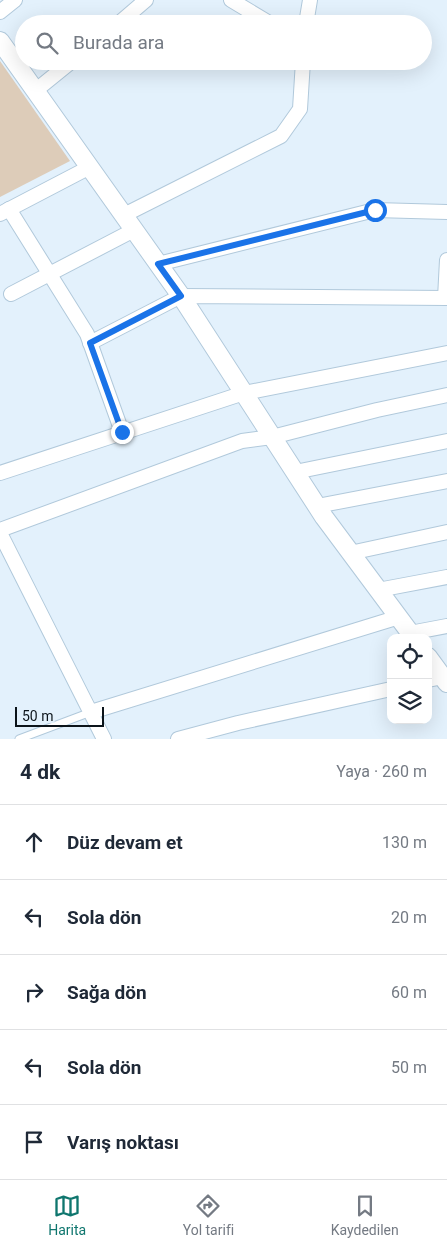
<!DOCTYPE html>
<html lang="tr">
<head>
<meta charset="utf-8">
<style>
  :root { --surface:#fff; --page:#f6f6f7; --text:#1f2937; --muted:#747a83; --line:#e0e1e3; --accent:#0f766e }
  body { margin:0; font-family:Roboto,sans-serif; background:var(--page); color:var(--text) }
  .controls { position:absolute; right:15px; bottom:15px; display:grid; overflow:hidden; border-radius:10px; box-shadow:0 5px 20px #0002 }
  .controls button { width:45px; height:45px; display:grid; place-items:center; padding:0; border:0; border-bottom:1px solid var(--line); background:var(--surface); color:var(--text); font:25px sans-serif }
  .scale { position:absolute; left:15px; bottom:12px; width:89px; box-sizing:border-box; padding-left:5px; border:2px solid #0c141a; border-top:0; font-size:14px; line-height:18px; white-space:nowrap; color:#0c141a; -webkit-text-stroke:4px #e3f1fc; paint-order:stroke }
  .stop { position:absolute; width:15px; height:15px; margin:-11px; border:4px solid #1a73e8; border-radius:50%; background:#fff }
  .stop.end { background:#1a73e8; border-color:#fff; box-shadow:0 1px 5px #0008 }
  .list { margin:0; padding:0; list-style:none }
  h2 { display:flex; justify-content:space-between; align-items:center; height:65px; margin:0; padding:0 20px; font-size:21px }
  h2 small { font-size:16px; font-weight:400; color:var(--muted) }
  .list li { display:grid; grid-template-columns:32px 1fr auto; gap:15px; align-items:center; box-sizing:border-box; height:75px; padding:0 20px; border-top:1px solid var(--line) }
  .list b { display:block; font-size:19px; white-space:nowrap }
  .list em { font-size:16px; font-style:normal; color:var(--muted) }
  .icon { flex:none; width:28px; height:28px; fill:none; stroke:currentColor; stroke-width:2; stroke-linecap:round; stroke-linejoin:round }
  .map { position:relative; flex:none; width:447px; height:739px; overflow:hidden }
  .search { position:absolute; background:var(--surface); box-shadow:0 5px 20px #0002; left:15px; right:15px; top:15px; height:55px; display:flex; align-items:center; gap:12px; box-sizing:border-box; padding:0 18px; border-radius:28px; color:var(--muted); font-size:19px }
  .sheet { height:440px; background:var(--surface) }
  nav { display:flex; justify-content:space-around; align-items:center; box-sizing:border-box; height:70px; border-top:1px solid var(--line); background:var(--surface); font-size:14px; color:var(--muted) }
  nav a { display:grid; justify-items:center; gap:2px }
  nav .on { color:var(--accent) }
  .map>svg:first-child { display:block }
</style>
</head>
<body>
<div class="map">
<svg width="447" height="739" viewBox="0 0 447 739">
  <rect width="100%" height="100%" fill="#e3f1fc"/>
  <path fill="#ddccb9" d="M0 61 70 161 0 197Z"/>
  <g fill="none" stroke-linecap="round" stroke-linejoin="round">
    <defs>
      <path id="service" d="M19 739 91 712"/>
      <g id="minor">
        <path d="M231 0 271 24"/>
        <path d="M0 12 15 0"/>
        <path d="M118 24 146 0"/>
        <path d="M306 24 310 0"/>
        <path d="M35 91 72 61"/>
        <path d="M9 209 87 334 122 432"/>
        <path d="M0 214 90 167"/>
        <path d="M124 215 281 136 300 109 303 61"/>
        <path d="M158 264 375 210 447 212"/>
        <path d="M11 294 134 230"/>
        <path d="M445 298 447 260"/>
        <path d="M90 343 181 296 447 298"/>
        <path d="M295 472 447 441"/>
        <path d="M0 473 244 393 447 353"/>
        <path d="M317 506 447 481"/>
        <path d="M0 530 242 441 272 437 377 410 447 395"/>
        <path d="M0 533 104 739"/>
        <path d="M350 553 447 532"/>
        <path d="M378 590 447 577"/>
        <path d="M410 633 447 626"/>
        <path d="M428 680 447 676"/>
        <path d="M91 712 399 617"/>
        <path d="M178 739 238 723 391 689"/>
      </g>
      <g id="tertiary">
        <path d="M0 41 181 296 324 517 414 638"/>
        <path d="M428 657 447 683"/>
      </g>
    </defs>
    <use href="#service" stroke="#b1c9db" stroke-width="9"/>
    <use href="#minor" stroke="#b1c9db" stroke-width="16"/>
    <use href="#tertiary" stroke="#b1c9db" stroke-width="20"/>
    <use href="#service" stroke="#fff" stroke-width="7"/>
    <use href="#minor" stroke="#fff" stroke-width="14"/>
    <use href="#tertiary" stroke="#fff" stroke-width="18"/>
  </g>
  <g fill="none" stroke-linecap="round" stroke-linejoin="round">
    <path stroke="#1a73e8" stroke-width="6" d="M122 432 90 343 181 296 158 264 375 210"/>
  </g>
</svg>
<div class="controls">
<button><svg class="icon" aria-label="locate" viewBox="0 0 24 24"><circle cx="12" cy="12" r="6"/><path d="M12 2v4M12 18v4M2 12h4M18 12h4"/></svg></button>
<button><svg class="icon" aria-label="layers" viewBox="0 0 24 24"><path d="M12 4l9 5-9 5-9-5zM3 14l9 5 9-5"/></svg></button>
</div>
<div class="scale">50 m</div>
<div class="stop" style="left:375px;top:210px"></div>
<div class="stop end" style="left:122px;top:432px"></div>
<div class="search"><svg class="icon" aria-label="search" viewBox="0 0 24 24"><circle cx="10" cy="10" r="6"/><path d="M15 15l6 6"/></svg>Burada ara</div>
</div>
<section class="sheet">
<h2>4 dk<small>Yaya · 260 m</small></h2>
<ul class="list">
<li><svg class="icon" aria-label="ahead" viewBox="0 0 24 24"><path d="M12 20V5M6 11l6-6 6 6"/></svg><div><b>Düz devam et</b></div><em>130 m</em></li>
<li><svg class="icon" aria-label="left" viewBox="0 0 24 24"><path d="M17 20v-9H6M10 6l-5 5 5 5"/></svg><div><b>Sola dön</b></div><em>20 m</em></li>
<li><svg class="icon" aria-label="right" viewBox="0 0 24 24"><path d="M7 20v-9h11M14 6l5 5-5 5"/></svg><div><b>Sağa dön</b></div><em>60 m</em></li>
<li><svg class="icon" aria-label="left" viewBox="0 0 24 24"><path d="M17 20v-9H6M10 6l-5 5 5 5"/></svg><div><b>Sola dön</b></div><em>50 m</em></li>
<li><svg class="icon" aria-label="arrive" viewBox="0 0 24 24"><path d="M6 21V4h12l-3 4 3 4H6"/></svg><div><b>Varış noktası</b></div></li>
</ul>
</section>
<nav>
<a class="on"><svg class="icon" aria-label="map" viewBox="0 0 24 24"><path d="M3 6l6-2 6 2 6-2v14l-6 2-6-2-6 2zM9 4v14M15 6v14"/></svg>Harita</a>
<a><svg class="icon" aria-label="directions" viewBox="0 0 24 24"><path d="M12 3l9 9-9 9-9-9zM9 14v-3h6M13 9l2 2-2 2"/></svg>Yol tarifi</a>
<a><svg class="icon" aria-label="saved" viewBox="0 0 24 24"><path d="M7 4h10v16l-5-4-5 4z"/></svg>Kaydedilen</a>
</nav>
</body>
</html>
